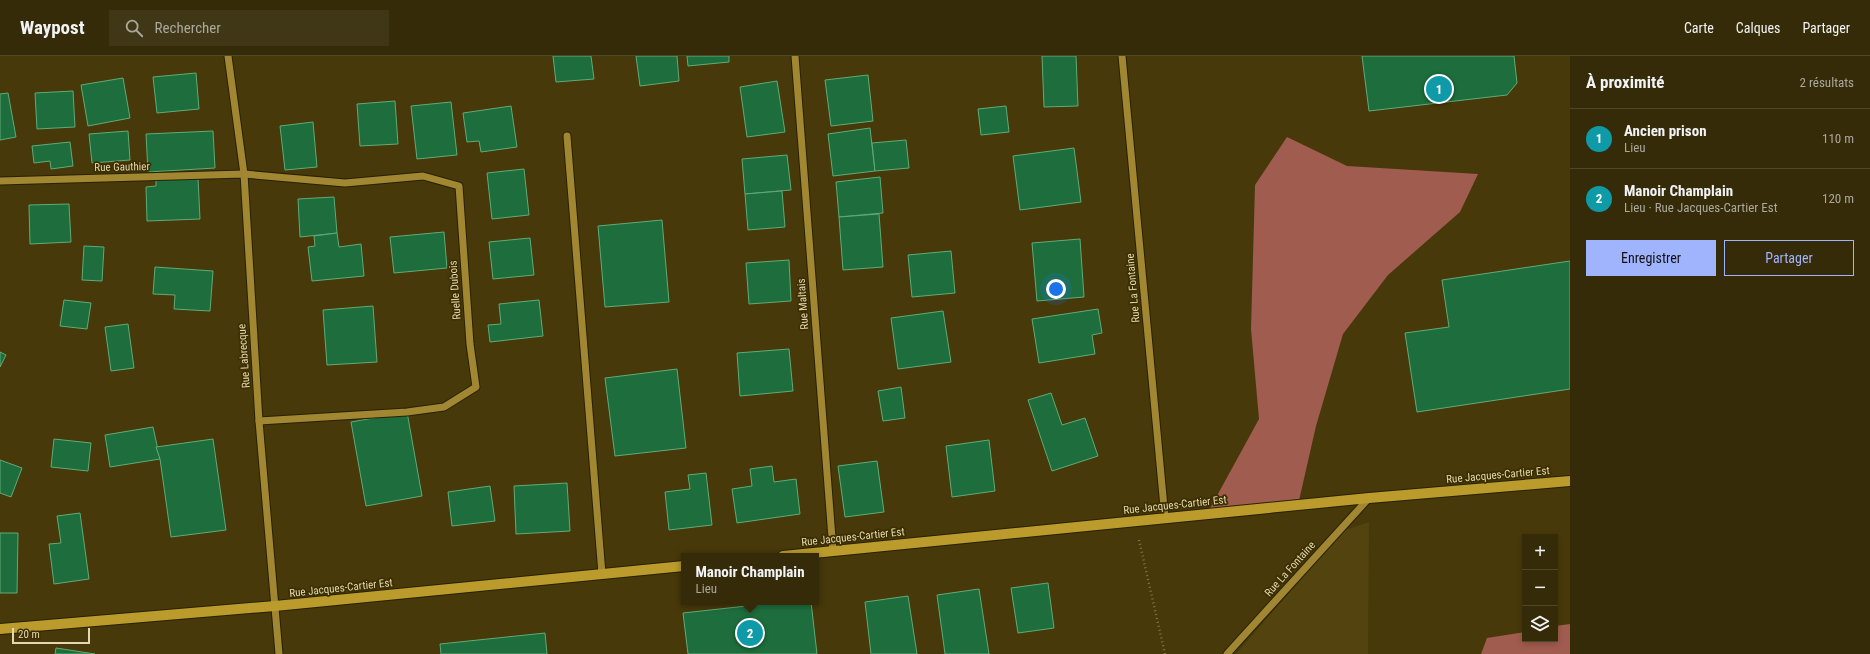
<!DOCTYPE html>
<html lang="fr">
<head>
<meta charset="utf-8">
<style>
  :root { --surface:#352b08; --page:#403716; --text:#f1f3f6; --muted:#aaa79c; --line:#4f4729; --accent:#a0b3fd }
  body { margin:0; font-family:"Roboto Condensed",sans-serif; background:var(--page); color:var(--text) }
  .controls { position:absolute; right:12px; bottom:12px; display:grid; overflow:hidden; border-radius:0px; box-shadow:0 2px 6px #0003 }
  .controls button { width:36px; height:36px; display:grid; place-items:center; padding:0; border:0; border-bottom:1px solid var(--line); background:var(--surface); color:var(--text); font:20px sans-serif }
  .scale { position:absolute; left:12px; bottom:10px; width:78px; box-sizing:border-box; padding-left:4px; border:2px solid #e5d8b1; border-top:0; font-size:11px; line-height:14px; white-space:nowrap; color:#e5d8b1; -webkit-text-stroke:3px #3c2f00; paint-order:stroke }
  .you { position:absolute; left:1056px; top:233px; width:14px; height:14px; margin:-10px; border:3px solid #fff; border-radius:50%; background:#1a73e8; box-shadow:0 0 0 6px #1a73e833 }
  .badge { display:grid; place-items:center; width:26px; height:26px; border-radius:50%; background:var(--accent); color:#fff; font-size:13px; font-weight:700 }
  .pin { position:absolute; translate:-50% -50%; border:2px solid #fff; box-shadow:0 1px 4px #0006 }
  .popup { position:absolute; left:681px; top:497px; width:138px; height:52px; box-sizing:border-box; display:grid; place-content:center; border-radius:0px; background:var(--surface); filter:drop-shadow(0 1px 3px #0005); font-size:13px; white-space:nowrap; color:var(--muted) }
  .popup b { font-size:15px; color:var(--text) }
  .popup::after { content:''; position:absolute; left:50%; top:100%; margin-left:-8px; border:8px solid transparent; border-top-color:var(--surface) }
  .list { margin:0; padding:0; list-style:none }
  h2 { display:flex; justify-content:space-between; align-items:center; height:52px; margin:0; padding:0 16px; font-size:17px }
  h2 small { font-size:13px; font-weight:400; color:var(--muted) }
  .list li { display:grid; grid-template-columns:26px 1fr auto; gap:12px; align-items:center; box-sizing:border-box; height:60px; padding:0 16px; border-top:1px solid var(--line) }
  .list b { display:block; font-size:15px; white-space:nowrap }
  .list p { margin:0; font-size:13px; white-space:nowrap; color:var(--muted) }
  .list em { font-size:13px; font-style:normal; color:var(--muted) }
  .actions { display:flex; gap:8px; padding:12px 16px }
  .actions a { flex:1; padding:9px 0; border:1px solid var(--accent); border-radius:0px; text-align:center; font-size:14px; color:var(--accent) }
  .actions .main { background:var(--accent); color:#111 }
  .icon { flex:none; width:22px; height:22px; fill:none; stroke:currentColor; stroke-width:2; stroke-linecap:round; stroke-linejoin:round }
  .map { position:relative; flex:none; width:1570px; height:598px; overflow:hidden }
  header { display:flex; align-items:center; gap:24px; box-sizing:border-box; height:56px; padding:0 20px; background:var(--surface); border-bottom:1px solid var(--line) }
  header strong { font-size:19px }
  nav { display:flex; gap:22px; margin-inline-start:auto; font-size:14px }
  .search { width:280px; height:36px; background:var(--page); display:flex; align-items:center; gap:10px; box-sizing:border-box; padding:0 14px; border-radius:0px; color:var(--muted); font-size:15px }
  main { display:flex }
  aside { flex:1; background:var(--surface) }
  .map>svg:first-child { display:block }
</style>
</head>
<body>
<header>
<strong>Waypost</strong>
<div class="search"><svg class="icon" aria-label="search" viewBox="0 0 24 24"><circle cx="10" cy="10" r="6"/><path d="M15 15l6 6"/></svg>Rechercher</div>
<nav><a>Carte</a><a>Calques</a><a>Partager</a></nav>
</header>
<main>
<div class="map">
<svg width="1570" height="598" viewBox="0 0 1570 598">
  <rect width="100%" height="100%" fill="#47390a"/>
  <path fill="#53440f" d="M1369 466 1368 598H1236L1343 475Z"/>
  <g fill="#a05c4e">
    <path d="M1287 81 1347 110 1478 118 1460 156 1388 219 1343 278 1316 370 1298 449 1207 458 1259 363 1251 273 1255 129Z"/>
    <path d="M1570 568V598H1481L1487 582 1525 576V583H1555V570Z"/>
  </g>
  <g fill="#1e6d3d" stroke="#60ab77">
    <path d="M553 0H591L594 23 556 26Z"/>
    <path d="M636 0H677L679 25 640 30Z"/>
    <path d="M687 0H729V6L688 10Z"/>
    <path d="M1042 0H1076L1078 50 1044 51Z"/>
    <path d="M1362 0H1514L1517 27 1507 39 1369 55Z"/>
    <path d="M196 17 199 53 157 57 153 21Z"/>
    <path d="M868 19 873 65 831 70 825 24Z"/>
    <path d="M123 22 130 62 88 70 81 29Z"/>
    <path d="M777 25 785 76 747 81 740 31Z"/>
    <path d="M73 35 75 71 37 73 35 37Z"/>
    <path d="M8 37 16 81 0 84V38Z"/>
    <path d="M395 45 398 88 360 90 357 48Z"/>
    <path d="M451 46 457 99 417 103 411 50Z"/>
    <path d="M511 50 517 91 481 96 479 85 467 86 463 57Z"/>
    <path d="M1006 50 1009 76 981 79 978 53Z"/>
    <path d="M313 66 317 111 285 114 280 70Z"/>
    <path d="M870 72 875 115 833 120 828 78Z"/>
    <path d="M128 75 130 104 92 107 89 78Z"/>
    <path d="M213 75 215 112 148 116 146 78Z"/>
    <path d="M906 84 909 112 875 115 872 87Z"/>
    <path d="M70 86 73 110 51 113 50 105 34 107 32 90Z"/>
    <path d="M1074 92 1081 146 1020 154 1013 100Z"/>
    <path d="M787 99 791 134 745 138 742 103Z"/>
    <path d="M524 113 529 159 492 163 487 117Z"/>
    <path d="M880 121 883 157 839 161 836 126Z"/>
    <path d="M198 122 200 163 147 165 146 131 156 130V124Z"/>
    <path d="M782 135 785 171 748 174 745 138Z"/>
    <path d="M334 141 337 177 300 181 298 143Z"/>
    <path d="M69 148 71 186 30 188 29 149Z"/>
    <path d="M879 158 883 211 843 214 839 161Z"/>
    <path d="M662 164 669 246 605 251 598 170Z"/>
    <path d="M444 176 447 212 394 217 390 181Z"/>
    <path d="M337 177 339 191 361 188 364 220 312 225 308 191 315 190 314 180Z"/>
    <path d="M530 182 534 219 493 223 489 186Z"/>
    <path d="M1080 183 1084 241 1037 245 1032 187Z"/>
    <path d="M84 190 104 191 102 225 82 224Z"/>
    <path d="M951 195 955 237 912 241 908 199Z"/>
    <path d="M789 204 791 245 749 248 746 207Z"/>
    <path d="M1570 205V333L1417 356 1405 277 1449 271 1442 224Z"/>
    <path d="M155 211 213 215 210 255 174 253 175 239 153 238Z"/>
    <path d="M64 244 91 247 87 273 60 270Z"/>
    <path d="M539 244 543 280 490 286 488 269 501 268 499 248Z"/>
    <path d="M373 250 377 306 327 309 323 254Z"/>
    <path d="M1098 253 1102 277 1092 279 1095 298 1039 307 1032 263Z"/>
    <path d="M943 255 951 306 898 313 891 262Z"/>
    <path d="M128 268 134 312 111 315 105 271Z"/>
    <path d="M789 293 793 335 740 340 737 297Z"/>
    <path d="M0 296 6 299 0 311Z"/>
    <path d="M677 313 686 392 615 400 605 322Z"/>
    <path d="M901 331 905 362 883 365 878 335Z"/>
    <path d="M1051 337 1062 369 1085 362 1098 400 1052 415 1028 344Z"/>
    <path d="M407 356 422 440 366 450 351 366Z"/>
    <path d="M153 371 160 403 110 411 105 379Z"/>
    <path d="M54 383 91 387 88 415 51 411Z"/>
    <path d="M213 383 226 474 171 481 160 403 156 391Z"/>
    <path d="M989 384 995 435 952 441 946 390Z"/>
    <path d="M0 404 22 412 11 441 0 437Z"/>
    <path d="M877 405 884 456 845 461 838 410Z"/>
    <path d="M772 410 774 426 796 423 800 458 737 467 732 433 752 430 750 413Z"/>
    <path d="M706 417 712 469 669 474 665 436 690 433 688 419Z"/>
    <path d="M567 427 570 475 516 478 514 430Z"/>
    <path d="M490 430 495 465 452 470 448 436Z"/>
    <path d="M80 457 89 523 54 528 49 488 61 487 57 460Z"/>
    <path d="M0 477H18L17 537H0Z"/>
    <path d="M1048 527 1054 572 1018 577 1011 532Z"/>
    <path d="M979 533 989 598H945L937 539Z"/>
    <path d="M908 540 917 598H871L865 546Z"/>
    <path d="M783 546H811L817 598H688L683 557Z"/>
    <path d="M545 577 547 598H441L440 588Z"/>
    <path d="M56 592 95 598H55Z"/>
  </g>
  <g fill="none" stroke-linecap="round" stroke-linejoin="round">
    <defs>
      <g id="minor">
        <path d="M228 0 244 118 259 365 279 598"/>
        <path d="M795 0 833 495"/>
        <path d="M1122 0 1165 462"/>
        <path d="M567 80 602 518"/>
        <path d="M0 125 244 118 345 127 423 120 459 130 470 288 476 331 444 351 407 356 259 365"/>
        <path d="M1227 598 1369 442"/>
      </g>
      <g id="major">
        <path d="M783 500 1369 442 1570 425"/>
        <path d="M0 573 275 550 684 510"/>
      </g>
    </defs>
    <use href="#minor" stroke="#292106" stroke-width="9"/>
    <use href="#major" stroke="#292106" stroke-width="12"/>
    <path stroke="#807347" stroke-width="2.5" stroke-dasharray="1 3" stroke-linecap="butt" d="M1139 484 1165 598"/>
    <use href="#minor" stroke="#a18731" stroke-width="7"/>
    <use href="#major" stroke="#ba9b2c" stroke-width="10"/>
  </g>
  <g text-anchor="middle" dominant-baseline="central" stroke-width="3.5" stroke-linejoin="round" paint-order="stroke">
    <g font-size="11" fill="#e5d8b1" stroke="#3c2f00">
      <text transform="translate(122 111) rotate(-1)">Rue Gauthier</text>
      <text transform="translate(1133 232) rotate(-95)">Rue La Fontaine</text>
      <text transform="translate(455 234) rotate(-94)">Ruelle Dubois</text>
      <text transform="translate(803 248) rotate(-94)">Rue Maltais</text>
      <text transform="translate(244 300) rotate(-94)">Rue Labrecque</text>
      <text transform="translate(1498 419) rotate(-5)">Rue Jacques-Cartier Est</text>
      <text transform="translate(1175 449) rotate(-6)">Rue Jacques-Cartier Est</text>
      <text transform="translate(853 481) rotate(-6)">Rue Jacques-Cartier Est</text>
      <text transform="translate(1290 513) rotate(-48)">Rue La Fontaine</text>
      <text transform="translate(341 532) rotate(-6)">Rue Jacques-Cartier Est</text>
    </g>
  </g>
</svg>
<div class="controls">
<button>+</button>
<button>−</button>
<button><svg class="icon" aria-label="layers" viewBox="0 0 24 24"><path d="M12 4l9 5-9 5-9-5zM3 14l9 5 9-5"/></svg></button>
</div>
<div class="scale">20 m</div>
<div class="you"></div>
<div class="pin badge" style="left:1439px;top:33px;background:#0f9aa8">1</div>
<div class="pin badge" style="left:750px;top:577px;background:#0f9aa8">2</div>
<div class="popup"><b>Manoir Champlain</b>Lieu</div>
</div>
<aside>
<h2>À proximité<small>2 résultats</small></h2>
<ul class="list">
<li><span class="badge" style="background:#0f9aa8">1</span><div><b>Ancien prison</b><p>Lieu</p></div><em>110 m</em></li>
<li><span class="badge" style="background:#0f9aa8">2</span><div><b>Manoir Champlain</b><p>Lieu · Rue Jacques-Cartier Est</p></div><em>120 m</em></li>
</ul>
<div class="actions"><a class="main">Enregistrer</a><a>Partager</a></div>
</aside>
</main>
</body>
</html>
